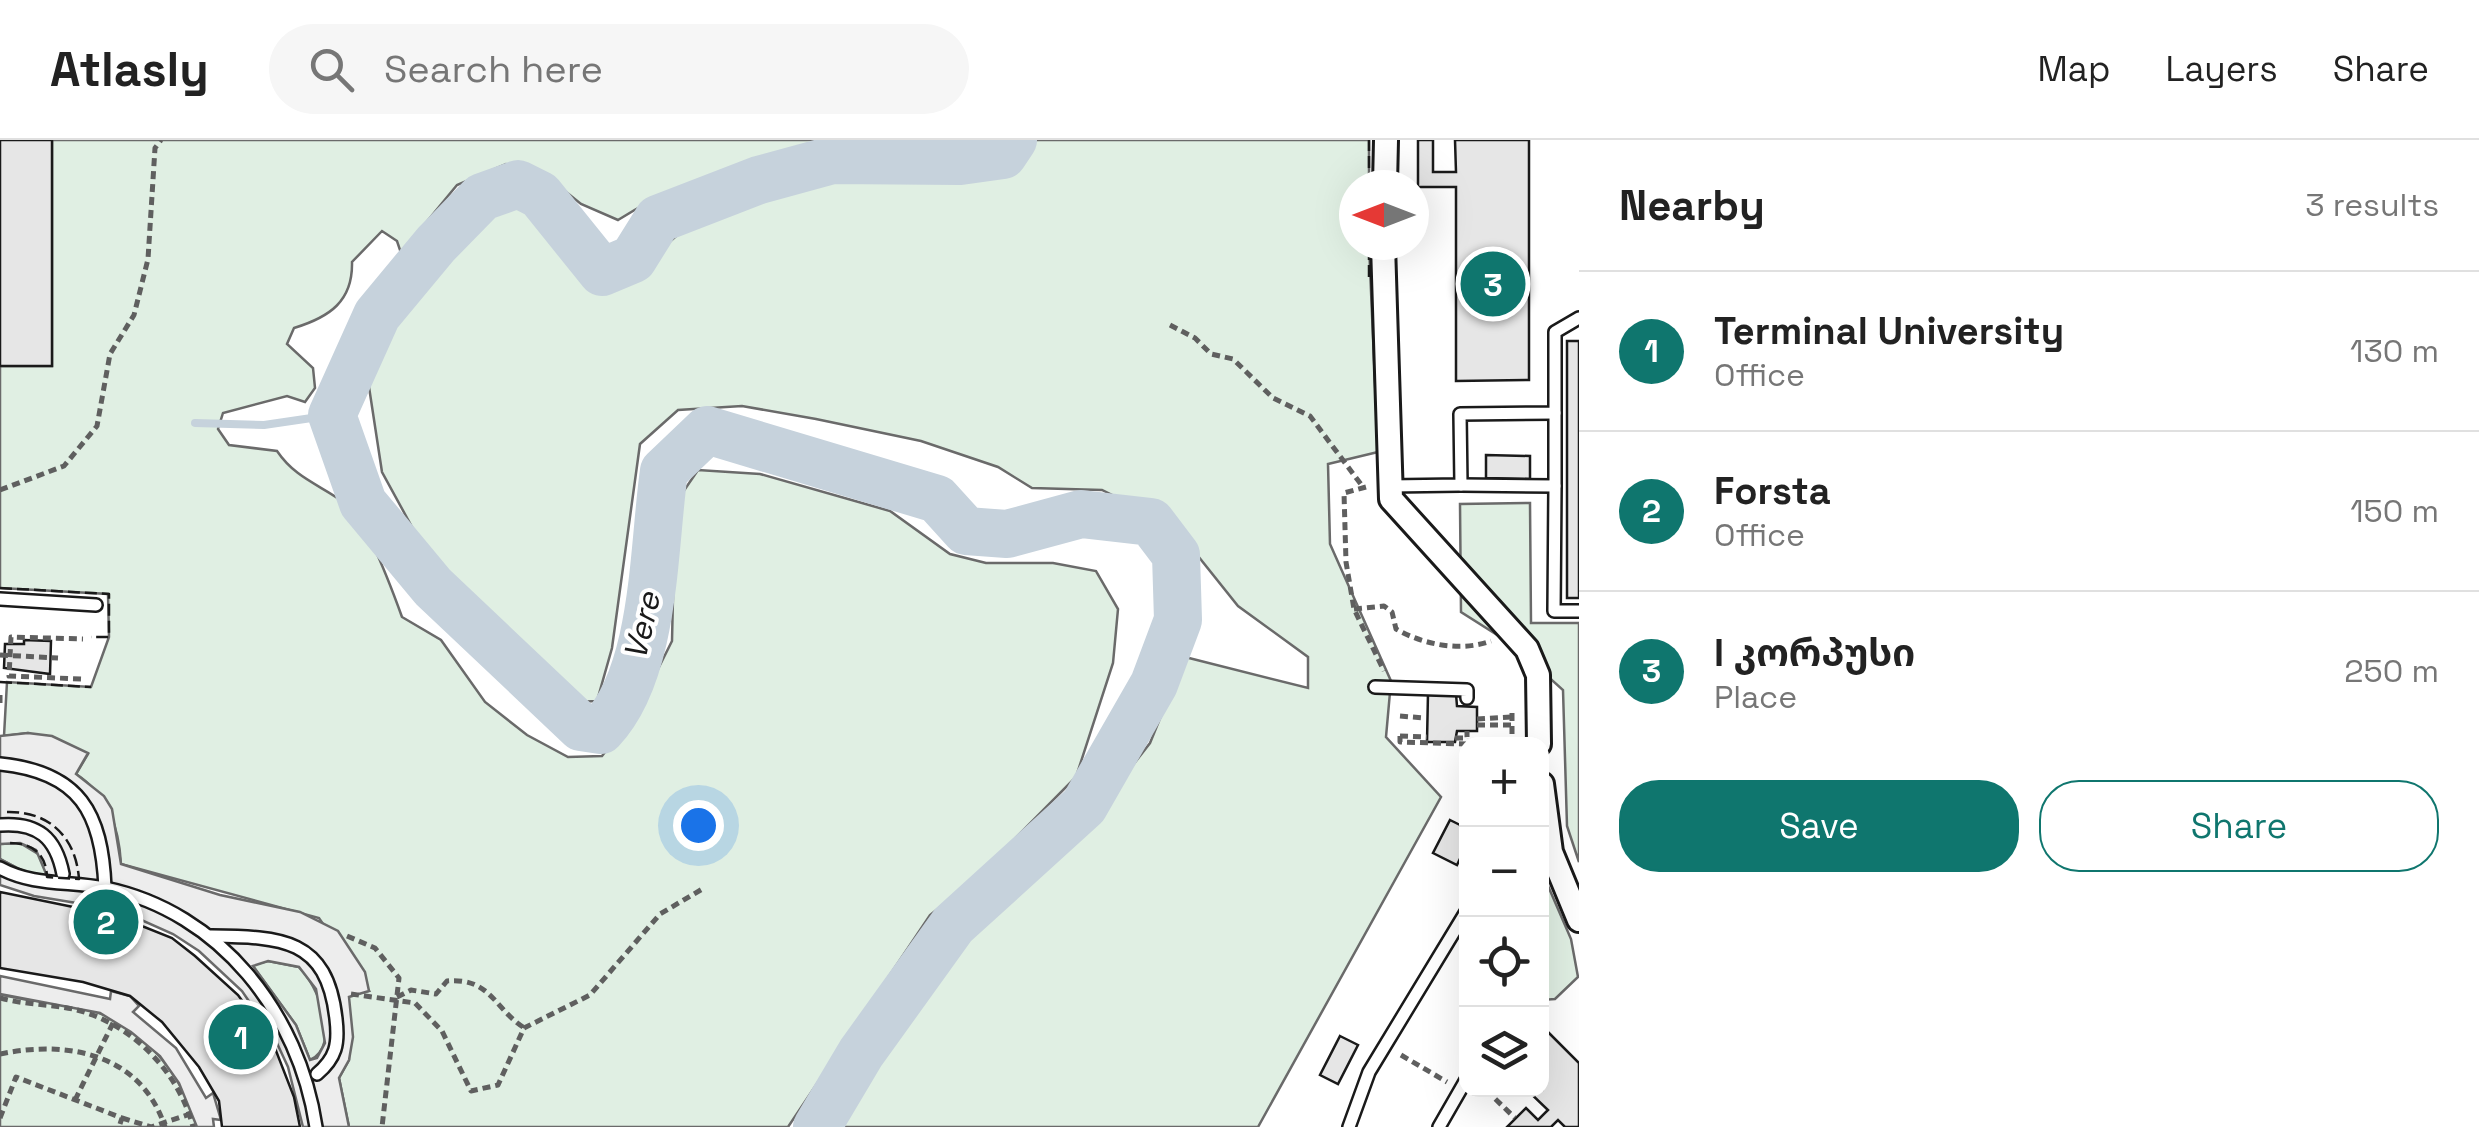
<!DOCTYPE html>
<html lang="en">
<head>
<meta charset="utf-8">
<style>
  :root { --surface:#fff; --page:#f6f6f6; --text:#222; --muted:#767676; --line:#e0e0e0; --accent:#0f766e }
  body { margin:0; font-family:"Space Grotesk","Noto Sans Georgian",sans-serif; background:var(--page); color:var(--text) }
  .controls { position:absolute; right:30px; bottom:30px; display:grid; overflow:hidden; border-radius:20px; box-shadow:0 10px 40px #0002 }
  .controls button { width:90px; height:90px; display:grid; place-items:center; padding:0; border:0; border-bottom:2px solid var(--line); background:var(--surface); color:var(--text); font:50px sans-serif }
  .compass { position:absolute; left:1339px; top:30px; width:90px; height:90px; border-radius:50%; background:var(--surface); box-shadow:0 10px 40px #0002; rotate:270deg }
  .you { position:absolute; left:698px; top:685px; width:35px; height:35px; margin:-25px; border:8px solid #fff; border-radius:50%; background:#1a73e8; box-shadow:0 0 0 15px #1a73e833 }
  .badge { display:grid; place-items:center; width:65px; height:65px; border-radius:50%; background:var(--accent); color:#fff; font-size:32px; font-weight:700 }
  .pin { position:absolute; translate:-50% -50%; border:5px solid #fff; box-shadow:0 2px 10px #0006 }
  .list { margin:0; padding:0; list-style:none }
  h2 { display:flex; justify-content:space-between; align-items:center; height:130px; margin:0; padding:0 40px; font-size:42px }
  h2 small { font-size:32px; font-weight:400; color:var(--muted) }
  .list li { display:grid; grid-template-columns:65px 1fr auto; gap:30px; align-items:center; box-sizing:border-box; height:160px; padding:0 40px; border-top:2px solid var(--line) }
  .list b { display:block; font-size:38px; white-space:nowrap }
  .list p { margin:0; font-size:32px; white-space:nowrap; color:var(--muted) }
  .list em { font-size:32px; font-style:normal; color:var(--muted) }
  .actions { display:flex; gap:20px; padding:30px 40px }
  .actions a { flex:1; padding:22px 0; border:2px solid var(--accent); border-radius:40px; text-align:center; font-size:35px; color:var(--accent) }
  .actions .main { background:var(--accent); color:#fff }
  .icon { flex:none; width:55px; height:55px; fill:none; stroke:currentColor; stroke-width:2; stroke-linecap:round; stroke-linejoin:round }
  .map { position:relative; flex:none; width:1579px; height:987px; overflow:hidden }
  header { display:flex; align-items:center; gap:60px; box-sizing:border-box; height:140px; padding:0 50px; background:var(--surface); border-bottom:2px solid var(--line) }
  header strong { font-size:48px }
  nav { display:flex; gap:55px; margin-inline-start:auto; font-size:35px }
  .search { width:700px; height:90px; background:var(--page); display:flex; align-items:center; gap:25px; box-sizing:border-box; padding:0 35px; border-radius:55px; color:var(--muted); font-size:38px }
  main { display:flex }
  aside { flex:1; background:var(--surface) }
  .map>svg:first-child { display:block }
</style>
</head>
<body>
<header>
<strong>Atlasly</strong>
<div class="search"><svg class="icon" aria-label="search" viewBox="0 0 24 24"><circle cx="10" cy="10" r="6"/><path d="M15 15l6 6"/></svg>Search here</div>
<nav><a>Map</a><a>Layers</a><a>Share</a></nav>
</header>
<main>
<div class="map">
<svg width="1579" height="987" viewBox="0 0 1579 987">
  <rect width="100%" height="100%" fill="#fff"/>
  <g fill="#e0efe3" stroke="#6a6a6a" stroke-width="2.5">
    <path d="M52 0H935C823 8 714 18 618 80L581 64 549 38 506 24 457 45 401 113 397 101 382 91 352 122C353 161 330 177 294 188L287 204 313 228 315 248 305 262 287 256 223 273 218 289 229 305 277 311C296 339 321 345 346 364 366 379 393 452 402 477L441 500 485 562 527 595 568 617 602 616 638 569 672 501 674 413 683 352 698 330 760 334 890 371 950 414 986 423H1053L1096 431 1118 469 1113 523 1076 637 974 740 930 775 788 987H349L339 938 349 920 348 856 369 851 319 778 121 724C119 687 108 655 76 634L88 614 28 593 4 596 7 542 91 547 109 497 108 454 0 448V226H52Z"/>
    <path d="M1032 0H1369V45H1354V105H1369L1378 312 1328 324 1330 404 1391 541 1386 597 1441 657 1258 987H841L906 874 982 781 1077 697 1150 603 1185 517 1308 548V517L1238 466 1174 386 1102 350 1032 348 998 327 921 301 816 279 742 266 678 270 640 304 612 508 597 561 575 562 529 508 424 409 382 332 369 247 373 209 409 155 500 67H532L562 114 585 139 616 140 648 121 692 82 814 41 1004 26Z"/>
    <path d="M1530 363 1531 483H1579V722L1567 686 1563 550 1513 505 1461 472 1460 364Z"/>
    <path d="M20 703 43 717 47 737 25 732 0 719V704Z"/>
    <path d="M1542 732 1571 799 1578 837 1555 859 1542 860Z"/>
    <path d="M268 821 299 827C318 845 342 905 310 920L296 885 252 825Z"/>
    <path d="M0 854C32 864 67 861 99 873 147 890 184 939 197 987H0Z"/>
  </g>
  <g fill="#ededed" stroke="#6a6a6a" stroke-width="2.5" fill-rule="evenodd">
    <path d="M28 593 52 596 88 613 76 634 104 656 112 669 121 724 220 755 300 772 338 791 365 832 369 851 349 857 353 897 349 920 339 938 349 987H303L288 927 276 901 242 851 199 811 173 794 119 770 34 756 0 745V719L25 732 47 736 36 710 20 703 0 704V596ZM268 821 299 827 316 849 325 903 317 918 310 920 296 885 253 826Z"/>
    <path d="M0 836 110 859 111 851 130 856 139 866 133 872 176 908 206 958 213 953 221 980 213 979 214 987H197L179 943 160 916 131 892 100 873 0 854Z"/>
  </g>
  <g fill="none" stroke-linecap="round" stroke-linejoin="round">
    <path stroke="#c6d2dc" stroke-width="8" d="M195 283 264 285 332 275"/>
    <path stroke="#c6d2dc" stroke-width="48" d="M817 987 861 913 953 785 1084 666 1154 544 1178 480 1176 415 1151 382 1081 374 1007 394 966 391 937 359 707 290 664 331C653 408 656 532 601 590L581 587 433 447 363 363 332 275 377 175 436 104 482 57 518 44 540 55 602 132 633 119 658 79 759 40 832 20 960 21 1003 15 1013 0"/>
  </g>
  <g fill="#e6e6e6" stroke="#1a1a1a" stroke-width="2.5">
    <rect x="0" y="0" width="52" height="226"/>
    <path d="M1418 0H1433V32H1456L1455 0H1529V240L1456 241V47H1418Z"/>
    <rect x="1567" y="201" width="12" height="257"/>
    <path d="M1486 315 1530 316V339L1486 338Z"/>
    <path d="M24 500 51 501 50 534 4 528 5 504H24Z"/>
    <path d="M1428 553 1456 554 1457 566 1477 567V591H1457L1455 602H1427Z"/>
    <path d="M1450 680 1466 688V706L1457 725 1433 713Z"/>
    <path d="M0 752 117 776 172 798 195 816 238 855 273 903 294 957 300 987H222L219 961 199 927 162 882 130 856 83 842 0 828Z"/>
    <path d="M1542 886 1579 923V987H1565L1558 980 1551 987H1507L1526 968 1538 980 1548 970 1527 950H1542Z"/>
    <path d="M1340 896 1358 905 1338 944 1320 935Z"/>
  </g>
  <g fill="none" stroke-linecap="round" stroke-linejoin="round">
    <defs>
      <g id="service">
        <path d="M1461 345 1555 346V273"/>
        <path d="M1389 346 1461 345 1460 274 1555 273V192L1579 178"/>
        <path d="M1555 346 1554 471H1579"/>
        <path d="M0 459 96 465"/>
        <path d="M1375 547 1467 550V558"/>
        <path d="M0 624C80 632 102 673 105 748"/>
        <path d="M0 685C38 682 56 698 63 734"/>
        <path d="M0 728C33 746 69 741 105 748 221 772 299 874 316 987"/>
        <path d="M210 796C280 797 327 797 336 879 339 904 336 918 317 934"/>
        <path d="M1349 987 1369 932 1466 772"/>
        <path d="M1439 987 1466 940"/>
      </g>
      <g id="minor">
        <path d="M1385 45 1386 0"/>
        <path d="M1383 105 1391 359 1527 509 1538 535 1539 604"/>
        <path d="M1542 644 1551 712 1579 780"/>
      </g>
    </defs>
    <use href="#service" stroke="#1a1a1a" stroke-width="16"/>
    <use href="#minor" stroke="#1a1a1a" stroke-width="28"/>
    <g stroke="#5f5f5f" stroke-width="5" stroke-dasharray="8 5" stroke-linecap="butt">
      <path d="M1170 185 1195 198 1211 214 1233 219 1273 258 1310 276 1363 347"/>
      <path d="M1366 347 1344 353 1346 422 1354 469 1384 531"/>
      <path d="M0 350 64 326 97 286 110 214 134 175 148 119 155 8 161 0"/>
      <path d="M1354 469 1384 466 1392 472 1396 489C1424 505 1461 512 1491 501"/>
      <path d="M0 515 58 518"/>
      <path d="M81 539 9 536 11 497 83 499"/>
      <path d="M0 563V554"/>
      <path d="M1512 573V602"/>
      <path d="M1400 576 1425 578"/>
      <path d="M1477 579 1512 577"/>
      <path d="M1477 585H1513"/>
      <path d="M1400 596V602L1466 604 1467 598"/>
      <path d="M1400 596 1427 597"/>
      <path d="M1455 598H1467V591"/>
      <path d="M347 796 375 808 399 838 382 987"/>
      <path d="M351 854 415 863 442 891 471 951 498 945 524 888 590 855 660 774 704 748"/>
      <path d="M397 857 411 850 436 854 447 841C490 837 495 869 523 887"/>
      <path d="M0 858C25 865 52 864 77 870 132 884 179 932 193 987"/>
      <path d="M0 914C67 900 141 913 165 987"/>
      <path d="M1401 915 1447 942"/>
      <path d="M1486 950 1515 978"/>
      <path d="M75 960 114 881"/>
      <path d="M0 978 16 937 122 978 119 987"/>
      <path d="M122 978 151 987 193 973"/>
    </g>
    <use href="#service" stroke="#fff" stroke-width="11"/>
    <use href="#minor" stroke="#fff" stroke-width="22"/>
    <g stroke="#1a1a1a" stroke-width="2.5" stroke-dasharray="12 5" stroke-linecap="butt">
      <path d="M1369 45V0"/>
      <path d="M1369 137V105"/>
      <path d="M0 448 109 454V497H91"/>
      <path d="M0 542 91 547"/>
      <path d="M7 672C50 671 76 698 79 739L47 737C46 713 32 703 9 703"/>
    </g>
  </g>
  <g text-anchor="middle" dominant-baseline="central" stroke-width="8" stroke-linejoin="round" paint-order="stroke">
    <g font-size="32" font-style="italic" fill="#1a1a1a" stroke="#fff">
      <text transform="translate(642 486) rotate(-77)">Vere</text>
    </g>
  </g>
</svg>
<div class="controls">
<button>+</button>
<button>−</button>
<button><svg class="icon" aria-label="locate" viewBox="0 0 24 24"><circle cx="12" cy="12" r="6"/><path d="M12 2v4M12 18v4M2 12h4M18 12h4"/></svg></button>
<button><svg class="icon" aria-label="layers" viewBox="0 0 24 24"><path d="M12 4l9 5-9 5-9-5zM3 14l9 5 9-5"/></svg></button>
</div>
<svg class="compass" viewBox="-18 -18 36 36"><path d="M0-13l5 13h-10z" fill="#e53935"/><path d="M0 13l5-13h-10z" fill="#767676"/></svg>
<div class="you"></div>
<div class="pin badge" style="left:241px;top:897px">1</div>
<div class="pin badge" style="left:106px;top:782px">2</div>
<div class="pin badge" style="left:1493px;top:144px">3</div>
</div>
<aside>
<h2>Nearby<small>3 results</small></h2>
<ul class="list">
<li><span class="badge">1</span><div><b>Terminal University</b><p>Office</p></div><em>130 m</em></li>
<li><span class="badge">2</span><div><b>Forsta</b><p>Office</p></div><em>150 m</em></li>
<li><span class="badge">3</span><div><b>I კორპუსი</b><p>Place</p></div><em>250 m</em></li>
</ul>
<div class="actions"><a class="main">Save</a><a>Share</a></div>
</aside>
</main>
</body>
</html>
